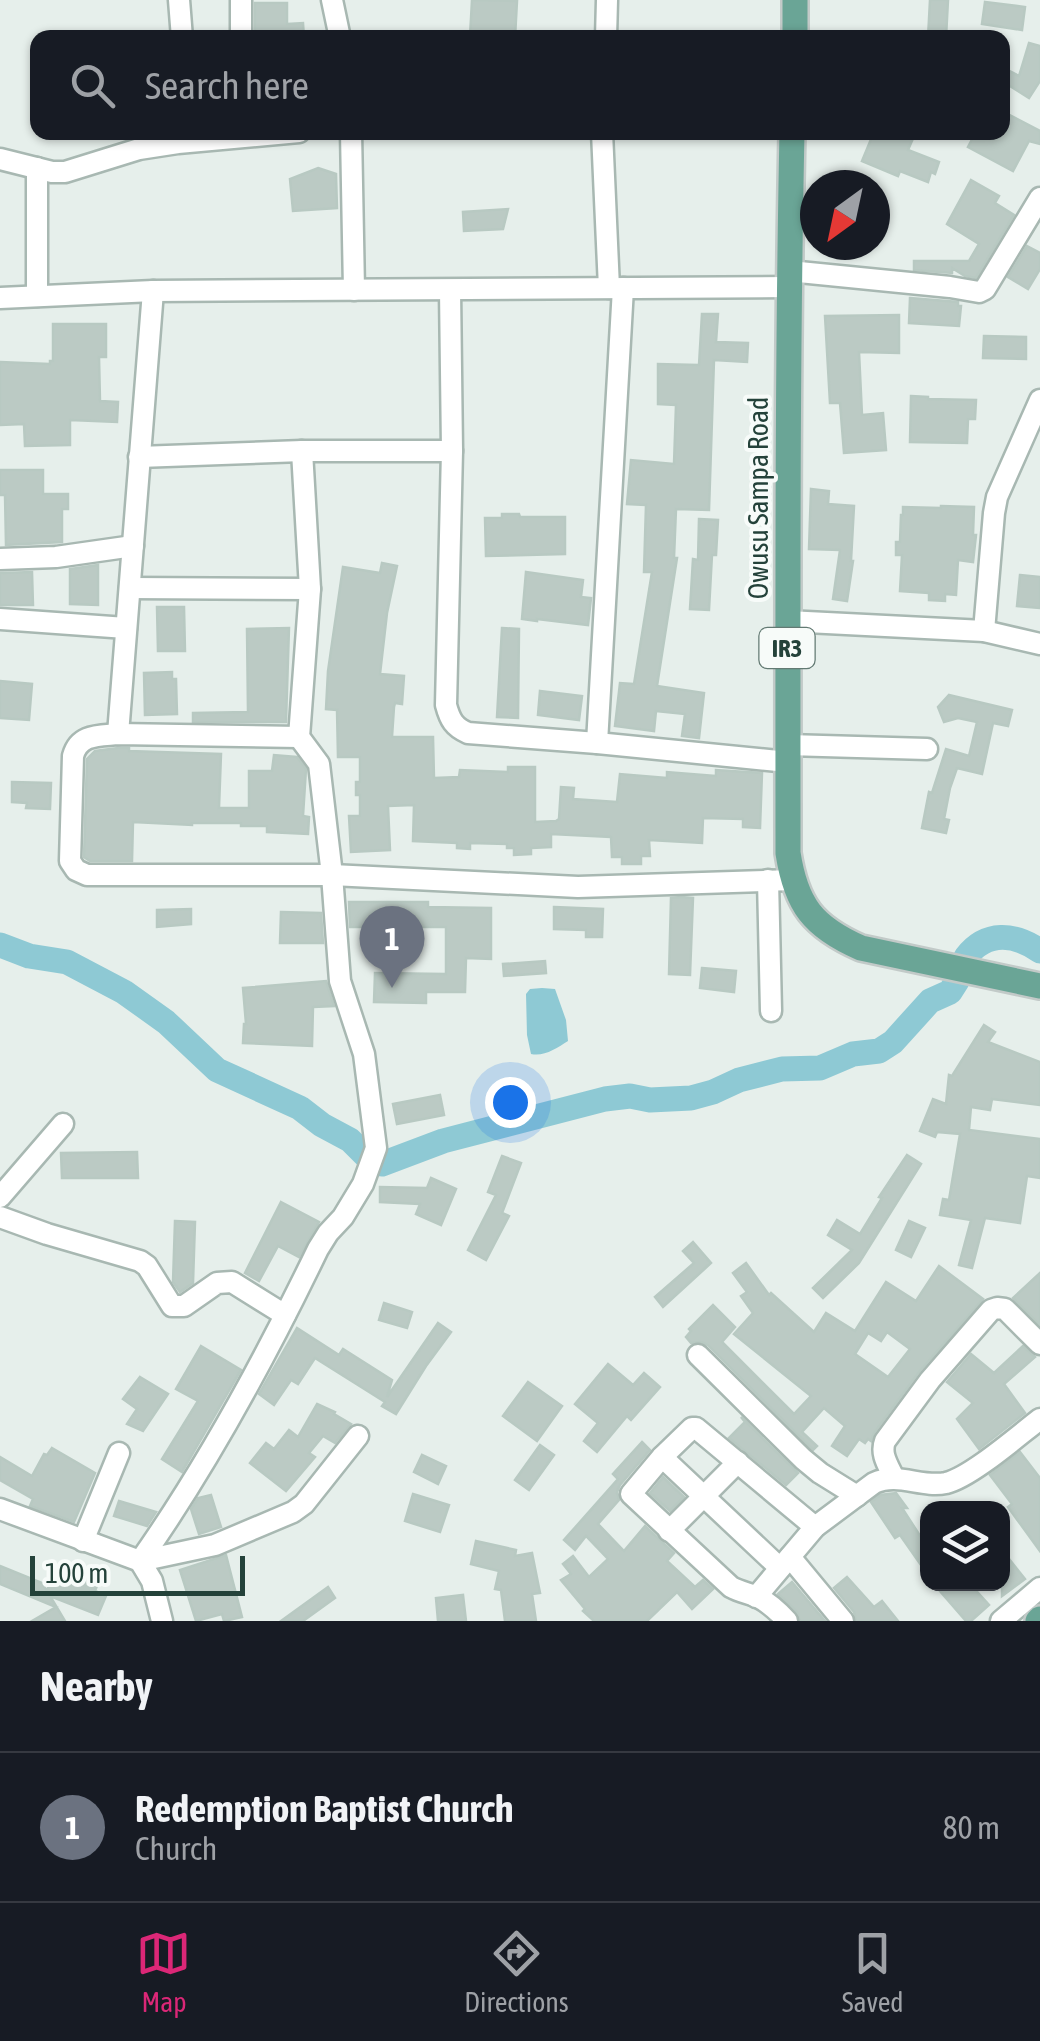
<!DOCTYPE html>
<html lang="en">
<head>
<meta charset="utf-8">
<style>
  :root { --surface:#171b24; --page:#242831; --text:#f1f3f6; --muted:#9ea1a6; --line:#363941; --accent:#db2777 }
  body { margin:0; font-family:"Asap Condensed",sans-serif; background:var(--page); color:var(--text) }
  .controls { position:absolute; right:30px; bottom:30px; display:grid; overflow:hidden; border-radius:20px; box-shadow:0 2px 8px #0004 }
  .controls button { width:90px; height:90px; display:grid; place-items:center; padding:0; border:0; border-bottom:2px solid var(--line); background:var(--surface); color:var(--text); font:50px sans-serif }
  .compass { position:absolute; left:800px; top:170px; width:90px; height:90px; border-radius:50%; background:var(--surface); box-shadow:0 2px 8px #0004; rotate:213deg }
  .scale { position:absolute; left:30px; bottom:25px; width:215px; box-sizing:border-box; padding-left:10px; border:5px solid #24423a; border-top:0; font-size:28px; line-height:35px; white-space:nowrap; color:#24423a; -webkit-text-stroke:8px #f7fbf9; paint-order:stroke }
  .you { position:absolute; left:510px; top:1102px; width:35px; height:35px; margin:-25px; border:8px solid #fff; border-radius:50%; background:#1a73e8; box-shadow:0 0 0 15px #1a73e833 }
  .badge { display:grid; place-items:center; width:65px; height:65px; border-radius:50%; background:var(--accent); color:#fff; font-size:32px; font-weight:700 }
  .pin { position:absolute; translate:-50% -82px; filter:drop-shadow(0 2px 5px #0008) }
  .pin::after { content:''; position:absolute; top:52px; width:35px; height:30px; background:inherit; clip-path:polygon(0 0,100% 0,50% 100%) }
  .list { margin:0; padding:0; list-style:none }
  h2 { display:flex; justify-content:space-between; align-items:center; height:130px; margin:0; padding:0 40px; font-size:42px }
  h2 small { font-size:32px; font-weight:400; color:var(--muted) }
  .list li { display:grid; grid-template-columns:65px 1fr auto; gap:30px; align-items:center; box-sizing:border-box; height:150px; padding:0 40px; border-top:2px solid var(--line) }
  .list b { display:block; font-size:38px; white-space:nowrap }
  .list p { margin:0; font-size:32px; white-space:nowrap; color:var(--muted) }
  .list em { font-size:32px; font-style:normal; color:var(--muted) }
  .icon { flex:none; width:55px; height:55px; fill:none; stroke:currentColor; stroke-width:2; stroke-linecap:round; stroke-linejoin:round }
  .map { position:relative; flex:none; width:1040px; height:1621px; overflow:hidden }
  .search { position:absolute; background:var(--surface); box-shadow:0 2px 8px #0004; left:30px; right:30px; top:30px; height:110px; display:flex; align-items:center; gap:25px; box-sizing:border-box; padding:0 35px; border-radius:20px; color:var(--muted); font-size:38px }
  .sheet { height:280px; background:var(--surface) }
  nav { display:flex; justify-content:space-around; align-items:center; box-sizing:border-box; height:140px; border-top:2px solid var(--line); background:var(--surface); font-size:28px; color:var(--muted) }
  nav a { display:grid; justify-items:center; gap:5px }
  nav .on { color:var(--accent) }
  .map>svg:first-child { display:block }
</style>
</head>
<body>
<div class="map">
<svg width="1040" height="1621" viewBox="0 0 1040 1621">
  <rect width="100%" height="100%" fill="#e6efeb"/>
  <path fill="#8ec9d4" d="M542 988 555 989 566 1020 568 1041C557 1048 544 1057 531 1054L527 1035 526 994 530 989Z"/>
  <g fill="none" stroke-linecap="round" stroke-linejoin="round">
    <g stroke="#8ec9d4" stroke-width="25">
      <path d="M0 945 29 956 67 962 124 992 166 1022 217 1070 300 1108 322 1125 350 1140 369 1159"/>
      <path d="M966 957C986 931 1014 933 1040 951"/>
      <path d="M382 1164 443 1141 605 1099 630 1096 650 1100 691 1098 713 1092 739 1080 782 1069 820 1068 853 1054 879 1051 893 1042 930 1001 950 992 957 981"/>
    </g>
  </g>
  <g fill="#bbcac4" stroke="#b8c9c2" stroke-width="2.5" fill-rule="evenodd">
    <path d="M472 0 517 1 515 38 470 37Z"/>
    <path d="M930 0H948L946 38H928Z"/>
    <path d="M985 2 1025 7 1022 30 982 24Z"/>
    <path d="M255 3H287V24L303 23 304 38 255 37Z"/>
    <path d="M1029 43 1040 46V81L1029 98 1002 81V67L1019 76Z"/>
    <path d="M1002 111 1040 131V144L1029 141 1013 171 968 147 976 132H1002Z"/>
    <path d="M874 132H906L914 136 908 150 939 162 935 174 931 172 928 182 900 171 898 176 862 161Z"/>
    <path d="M318 168 336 174 337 208 293 211 290 179Z"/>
    <path d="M971 180 999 196 995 203 1014 215 976 278 965 276 952 268V273L914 270V261H969L979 244 947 224Z"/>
    <path d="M508 209 503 229 464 231 463 212Z"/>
    <path d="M1027 246 1040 253V269L1028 289 1008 277Z"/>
    <path d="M910 298 958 302V306H961L959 326 909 323Z"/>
    <path d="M702 314H718L716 342 748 343 747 362 714 360 709 510 676 509 674 558H677L657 686 704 693 699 738 682 736 685 714 656 711 654 731 615 726 620 683 634 684 652 572H644L646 505 627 504 631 460 674 464 676 405 658 404V364L699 365Z"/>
    <path d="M899 315V353L859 352 862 415 883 413 886 450 844 453 840 403H830L825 316Z"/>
    <path d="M53 324H106V357H99L100 401 118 402 117 422 70 420V445L25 446 24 424 0 425V362L50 364V361H53Z"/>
    <path d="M984 336 1026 337V359L983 358Z"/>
    <path d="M911 396 928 397V399L976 400 975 419H968L967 443 910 442Z"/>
    <path d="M0 470H43V494H68V509H62V542L6 545 5 495H0Z"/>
    <path d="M811 489 829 491 828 504 854 506 851 561H853L847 601 833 599 840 550 809 549Z"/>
    <path d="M941 506 974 507 973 535H976L973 562 958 560 956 595 945 594V601L929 600V593L900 591 902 555H896V542H900L901 515H903V507L941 508Z"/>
    <path d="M502 514H519L520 517H565V554L486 556 485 518H502Z"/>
    <path d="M699 519 718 520 716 555H712L709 610 690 609 693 559 698 560Z"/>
    <path d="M382 563 397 566 387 613 380 674 404 676 402 704 395 703 394 707 392 737H433L434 778 459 777 460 770 508 772V767H535V822L556 821 559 819 561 787 574 788 573 799 617 802 620 774 667 778V772L716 776V770L762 773 760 828 743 827V819L703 818 702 843 649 840 650 856H641V864H622V857H612L611 837 551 834V847L531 848V854L514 855V848H507V844L470 843V849L457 848V843L413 841 414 805 388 806 390 850 351 852 349 816H360V795H356V782H360V757H338L337 710 326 709 328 671 343 567 380 573Z"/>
    <path d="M98 565V605L70 604V569Z"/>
    <path d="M32 572 33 605H0V573Z"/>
    <path d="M526 572 583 580 581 597 591 598 588 625 537 619V621L522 619Z"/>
    <path d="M1020 575 1040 577V608L1017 606Z"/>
    <path d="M157 607H184L185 651H158Z"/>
    <path d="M289 628 286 722H193V713L248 712 247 629Z"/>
    <path d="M502 628 519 629 518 718 497 717Z"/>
    <path d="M172 672V679H176L177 714 145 715 144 673Z"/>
    <path d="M0 681 32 684 29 720 0 718Z"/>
    <path d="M540 691 582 696 579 720 538 715Z"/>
    <path d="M949 695 1012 710 1008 726 993 723 982 774 957 768 950 788 944 819 949 820 946 833 922 828 929 792 932 793 946 749 969 756 977 722 958 718 944 722 938 707Z"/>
    <path d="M118 748H129V751L221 754 219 808H249V771H272L274 755 297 757 306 769 303 816 309 817 308 834 267 832V826H241V823H192V825L133 822 132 861H90L84 857 87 759 95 751Z"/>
    <path d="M12 782 51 783 50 809 26 808 27 803 12 802Z"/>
    <path d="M681 897 693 898 690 975 669 974 671 898Z"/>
    <path d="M349 902H428V907L491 908V959L466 958 465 992H426V1003L374 1002 375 973 446 974V927H350Z"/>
    <path d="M554 907 603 909 602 937H586V930L554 929Z"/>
    <path d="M191 909V924L157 927V910Z"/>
    <path d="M281 912 321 913 323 943H280Z"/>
    <path d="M545 961 546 973 504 976 503 964Z"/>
    <path d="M702 968 736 971 734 992 700 988Z"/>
    <path d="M326 981 334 1006 313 1007 312 1046 243 1043 244 1024H246L243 988Z"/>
    <path d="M984 1025 995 1032 988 1042 1040 1062V1105L992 1099 990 1110 971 1107 969 1130 1040 1139V1178L1027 1176 1020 1223 985 1218 972 1268 959 1265 971 1220 940 1215 943 1199 949 1200 960 1134 937 1132 935 1137 920 1131 933 1099 946 1104 949 1075 952 1076Z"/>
    <path d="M440 1095 444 1115 397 1124 393 1104Z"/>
    <path d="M137 1152 138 1178H62L61 1153Z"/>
    <path d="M907 1155 921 1164 859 1263 823 1298 813 1288 852 1250 828 1235 837 1220 860 1234 882 1198 879 1197Z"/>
    <path d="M502 1156 521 1163 502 1213 509 1216 486 1260 468 1250 496 1195 488 1192Z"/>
    <path d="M431 1178 456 1189 441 1225 416 1214 420 1204 380 1202V1187L427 1188Z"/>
    <path d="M281 1202 319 1222 299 1257 278 1246 259 1281 245 1273Z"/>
    <path d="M175 1221 195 1222 193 1283 180 1292 173 1282Z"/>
    <path d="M909 1221 925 1228 911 1257 896 1250Z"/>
    <path d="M693 1242 711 1263 663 1307 655 1297 694 1263 683 1251Z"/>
    <path d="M746 1263 769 1295 771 1293 814 1332 826 1313 855 1331 886 1282 916 1301 939 1266 983 1299 919 1372 874 1433 871 1441 868 1439 865 1443 859 1439 847 1456 832 1446 845 1426 824 1408 802 1432 817 1446 813 1450 708 1345 701 1342 691 1343 686 1337 691 1331 689 1329 713 1305 735 1327 722 1342 794 1414 811 1396 734 1334 753 1313 741 1296 747 1292 733 1273ZM887 1332 910 1349 888 1377 855 1354 868 1333 881 1341Z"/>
    <path d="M1040 1273V1325L1013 1298Z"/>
    <path d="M384 1303 412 1312 407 1328 379 1320Z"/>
    <path d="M438 1323 451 1332 426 1366 396 1414 382 1406 385 1402 315 1358 298 1384 291 1380 274 1405 259 1394 297 1328 339 1355 343 1349 392 1380 387 1397Z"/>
    <path d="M201 1346 241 1370 182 1472 162 1459 198 1401 176 1389Z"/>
    <path d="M1023 1346 1035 1357 1004 1384 1025 1413 979 1449 957 1419 973 1403 947 1382 971 1354 994 1373Z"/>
    <path d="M608 1364 633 1385 644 1373 660 1387 631 1420 627 1416 597 1452 584 1441 598 1423 575 1404Z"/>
    <path d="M140 1377 168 1394 143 1431 127 1424 137 1409 123 1399Z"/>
    <path d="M528 1382 562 1406 537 1441 503 1416Z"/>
    <path d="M317 1404 335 1412 334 1414 351 1424 335 1443 323 1436 309 1453 315 1457 286 1491 250 1463 266 1443 274 1449 289 1430 298 1437Z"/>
    <path d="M741 1417 798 1473 786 1485 729 1438 745 1422Z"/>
    <path d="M642 1442 650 1450 620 1485 617 1492 619 1500 598 1524 624 1551 645 1526 674 1553 667 1561 695 1587 703 1580 713 1589 692 1609 677 1592 647 1621H594L583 1611 585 1609 561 1580 571 1574 563 1564 573 1556 589 1577 608 1559 586 1536 575 1550 564 1540 618 1479 613 1474Z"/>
    <path d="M540 1445 554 1455 529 1490 515 1480Z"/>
    <path d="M52 1448 95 1473 74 1522 30 1506 33 1499 0 1480V1457L32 1476 44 1454 47 1455Z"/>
    <path d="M1020 1452 1040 1478V1551L1008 1507 1012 1504 990 1475Z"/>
    <path d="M422 1455 446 1466 438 1484 414 1472Z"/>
    <path d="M663 1477 684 1497 670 1511 650 1493Z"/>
    <path d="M896 1493 907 1508H902L928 1548V1575L900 1535 895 1538 871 1502 880 1495Z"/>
    <path d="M413 1494 449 1505 440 1532 405 1521Z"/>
    <path d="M211 1495 221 1527 199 1534 191 1509 198 1498Z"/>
    <path d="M119 1501 156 1512 147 1526 114 1516Z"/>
    <path d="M476 1541 516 1550 515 1556 532 1553 540 1593 532 1594 536 1621H505L501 1590 495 1589 499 1571 471 1564Z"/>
    <path d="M1002 1550 1025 1579 1002 1596Z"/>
    <path d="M226 1555 242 1617 224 1621 222 1614 196 1621 180 1570Z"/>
    <path d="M0 1566 42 1583 47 1591 53 1575 77 1585 81 1576 98 1583 95 1591 106 1596 98 1615 50 1596 65 1621H32L56 1607 0 1584Z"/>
    <path d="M847 1577 874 1607 882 1601 898 1621H856L854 1612 834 1588Z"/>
    <path d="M792 1582 825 1621H800L797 1612 778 1594Z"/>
    <path d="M947 1584H970L989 1605 971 1621H966L939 1590Z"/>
    <path d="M328 1587 335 1598 303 1621H281Z"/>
    <path d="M463 1595 466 1621H438L436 1598Z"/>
  </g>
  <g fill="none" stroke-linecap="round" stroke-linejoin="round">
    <defs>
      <g id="minor">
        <path d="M179 0 182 38"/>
        <path d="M241 0V38"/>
        <path d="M332 0 340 38"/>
        <path d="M606 38 607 0"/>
        <path d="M351 132 354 290"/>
        <path d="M602 132 609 288"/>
        <path d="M0 159 52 172H65L139 149 178 143 299 132"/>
        <path d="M37 168V296"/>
        <path d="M789 271 950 287 979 292 985 289 1040 198"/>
        <path d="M450 290 452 451 446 705C450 720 454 727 468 733L597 743 788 762"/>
        <path d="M0 298 153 291 789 287"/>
        <path d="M139 457 302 451H452"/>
        <path d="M0 559 56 557 133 546"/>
        <path d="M130 588 310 589"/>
        <path d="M0 619 126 628"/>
        <path d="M787 621 984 631 1040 644"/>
        <path d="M984 631 994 513 997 497 1040 400"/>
        <path d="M118 734 153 291"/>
        <path d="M299 737 118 734C98 736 79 734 73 756L70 861 76 870 87 875H332L578 887 792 880"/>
        <path d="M597 743 623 288"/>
        <path d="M788 745 927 749"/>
        <path d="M768 880 771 1011"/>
        <path d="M0 1197 63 1124"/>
        <path d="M0 1217 47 1234 140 1261 147 1266 172 1306H184L217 1283 232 1282 285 1315"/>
        <path d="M698 1355 803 1459 820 1473 857 1496"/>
        <path d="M662 1457 780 1568"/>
        <path d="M894 1478C888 1465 880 1454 885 1441L930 1380 991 1310 997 1308 1005 1309 1040 1344"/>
        <path d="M0 1509 140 1561 215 1545 293 1512 304 1504 358 1436"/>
        <path d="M669 1531 738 1462"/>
        <path d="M83 1541 119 1453"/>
        <path d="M790 1557 843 1621"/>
        <path d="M140 1561C209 1463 266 1357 318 1249L328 1233 343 1217 363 1184 376 1148 364 1054 340 981 332 875 319 764 299 737 310 589 302 451"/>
        <path d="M140 1561 152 1581 162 1621"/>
        <path d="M756 1597 815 1527 874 1483C898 1472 921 1488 946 1483 971 1477 1019 1435 1040 1419"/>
        <path d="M787 1621C779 1612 769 1603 758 1597 748 1593 740 1592 731 1587L631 1494 662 1457 692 1428H696L815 1527"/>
        <path d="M1001 1621 1040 1588"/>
      </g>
      <g id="major">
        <path d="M795 38V0"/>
        <path d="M792 132C787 373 788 612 788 853 796 905 813 927 861 948L1040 986"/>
        <path d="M1038 1621 1040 1619"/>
      </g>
    </defs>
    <use href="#minor" stroke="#a8b8b2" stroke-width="25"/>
    <use href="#major" stroke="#c2cac8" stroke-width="30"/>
    <use href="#minor" stroke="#fff" stroke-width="20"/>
    <use href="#major" stroke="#6aa596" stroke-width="25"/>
  </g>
  <g text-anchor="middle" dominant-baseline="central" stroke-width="8" stroke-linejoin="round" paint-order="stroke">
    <rect fill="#f7fbf9" stroke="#637a73" stroke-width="2.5" x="759.5" y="628" width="55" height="40" rx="8"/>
    <g font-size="25" font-weight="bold" fill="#24423a">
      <text x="787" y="648">IR3</text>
    </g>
    <g font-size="28" fill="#24423a" stroke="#f7fbf9">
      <text transform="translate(758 498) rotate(-90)">Owusu Sampa Road</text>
    </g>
  </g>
</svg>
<div class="controls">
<button><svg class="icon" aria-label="layers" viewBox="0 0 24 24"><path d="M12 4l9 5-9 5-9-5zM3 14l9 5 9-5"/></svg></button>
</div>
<svg class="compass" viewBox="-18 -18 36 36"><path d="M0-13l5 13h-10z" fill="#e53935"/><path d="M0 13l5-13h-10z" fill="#9ea1a6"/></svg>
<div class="scale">100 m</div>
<div class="you"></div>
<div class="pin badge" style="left:392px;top:988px;background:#6b7280">1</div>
<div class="search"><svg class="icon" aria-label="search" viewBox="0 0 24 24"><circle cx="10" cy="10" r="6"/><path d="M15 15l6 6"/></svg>Search here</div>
</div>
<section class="sheet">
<h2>Nearby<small></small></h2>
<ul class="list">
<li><span class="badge" style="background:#6b7280">1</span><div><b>Redemption Baptist Church</b><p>Church</p></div><em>80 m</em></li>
</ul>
</section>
<nav>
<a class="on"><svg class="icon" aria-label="map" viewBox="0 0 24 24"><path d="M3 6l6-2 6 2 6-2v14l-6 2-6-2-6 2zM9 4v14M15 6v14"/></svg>Map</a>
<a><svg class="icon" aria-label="directions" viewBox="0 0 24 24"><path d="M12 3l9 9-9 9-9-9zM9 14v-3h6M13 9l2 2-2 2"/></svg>Directions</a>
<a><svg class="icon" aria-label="saved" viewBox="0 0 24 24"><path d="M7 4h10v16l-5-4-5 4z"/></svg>Saved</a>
</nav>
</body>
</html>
